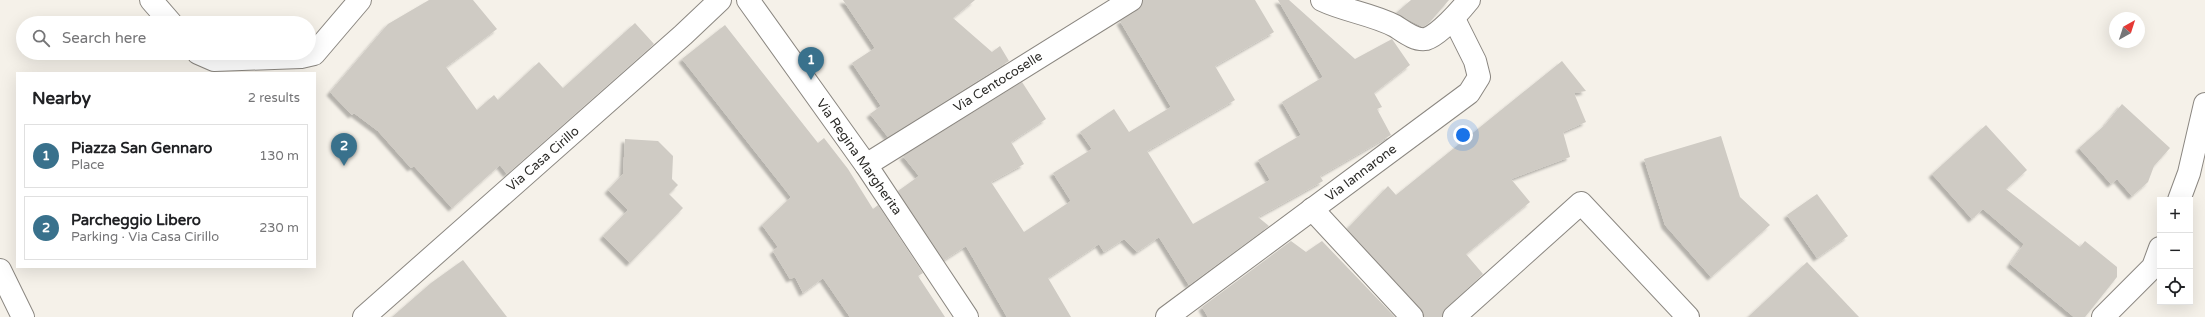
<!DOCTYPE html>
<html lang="en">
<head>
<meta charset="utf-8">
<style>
  :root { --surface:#fff; --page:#f6f6f6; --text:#202124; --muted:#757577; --line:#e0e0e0; --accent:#39718c }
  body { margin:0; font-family:"Varela Round",sans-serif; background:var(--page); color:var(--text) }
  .controls { position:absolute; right:12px; bottom:12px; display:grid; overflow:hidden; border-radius:0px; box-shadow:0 4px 16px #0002 }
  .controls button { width:36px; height:36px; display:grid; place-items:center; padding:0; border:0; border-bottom:1px solid var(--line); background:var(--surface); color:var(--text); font:20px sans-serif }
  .compass { position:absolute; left:2109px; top:12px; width:36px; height:36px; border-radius:50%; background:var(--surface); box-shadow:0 4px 16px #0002; rotate:39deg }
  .you { position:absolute; left:1463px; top:135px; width:14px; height:14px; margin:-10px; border:3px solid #fff; border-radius:50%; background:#1a73e8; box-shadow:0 0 0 6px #1a73e833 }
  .badge { display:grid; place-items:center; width:26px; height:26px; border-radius:50%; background:var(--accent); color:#fff; font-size:13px; font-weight:700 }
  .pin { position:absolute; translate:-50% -33px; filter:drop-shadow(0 1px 2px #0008) }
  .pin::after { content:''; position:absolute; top:21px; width:14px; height:12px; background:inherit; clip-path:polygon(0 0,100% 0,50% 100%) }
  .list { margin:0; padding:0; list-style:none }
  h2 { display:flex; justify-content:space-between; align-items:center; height:52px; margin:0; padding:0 16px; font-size:17px }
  h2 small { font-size:13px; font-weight:400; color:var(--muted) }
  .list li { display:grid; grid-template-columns:26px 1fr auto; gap:12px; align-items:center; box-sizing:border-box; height:64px; margin:0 8px 8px; padding:0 8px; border:1px solid var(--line); border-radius:0px }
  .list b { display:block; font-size:15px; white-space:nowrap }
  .list p { margin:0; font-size:13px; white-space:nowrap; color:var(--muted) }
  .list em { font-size:13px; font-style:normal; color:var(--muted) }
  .icon { flex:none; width:22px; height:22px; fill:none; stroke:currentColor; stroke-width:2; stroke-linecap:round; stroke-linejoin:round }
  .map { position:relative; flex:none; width:2205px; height:317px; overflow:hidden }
  .search { position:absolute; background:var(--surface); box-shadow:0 4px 16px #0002; left:16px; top:16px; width:300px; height:44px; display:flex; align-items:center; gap:10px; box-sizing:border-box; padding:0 14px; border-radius:22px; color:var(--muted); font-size:15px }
  .panel { position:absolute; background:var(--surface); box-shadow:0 4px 16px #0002; left:16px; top:72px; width:300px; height:196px; border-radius:0px }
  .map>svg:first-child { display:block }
</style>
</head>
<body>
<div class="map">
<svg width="2205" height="317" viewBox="0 0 2205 317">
  <defs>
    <filter id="shadow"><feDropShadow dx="-3.5" dy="3.5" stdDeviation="1" flood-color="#0004"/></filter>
  </defs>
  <rect width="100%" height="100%" fill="#f5f1e9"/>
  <g fill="#cfcbc4" filter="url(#shadow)">
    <path d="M429 0H473L497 29 446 67 477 110 494 95 498 100 539 62 563 88 635 23 654 44 507 174 500 165 452 208 414 166 411 168 378 131 354 113 352 115 330 92 388 24Z"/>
    <path d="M843 0H975L953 18 992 52 1000 46 1009 61 888 137 870 114 881 106 852 63 875 48Z"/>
    <path d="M1143 0H1255L1274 32 1215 66 1235 100 1147 151 1193 224 1270 180 1258 160 1301 135 1282 102 1323 77 1278 0H1289L1355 59 1392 39 1410 65 1374 93 1382 107 1377 109 1391 135 1320 176 1323 181 1258 217 1269 226 1189 285 1159 237 1137 252 1124 239 1104 252 1099 244 1048 278 1071 317H1007L966 246 944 260 898 191 919 176 903 156 1022 82 1046 119 1011 142 1024 164 991 182 1024 232 1071 201 1053 173 1092 149 1080 132 1114 109 1129 132 1171 107 1120 21 1138 10Z"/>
    <path d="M1411 0H1449L1429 23 1423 27 1396 13Z"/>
    <path d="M725 25 818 143 824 138 848 169 873 209 878 205 923 273 918 276 945 317H850L823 278 803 293 795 277 790 279 773 251 778 247 762 225 791 197 682 59Z"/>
    <path d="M1562 61 1586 91 1574 93 1586 122 1563 132 1570 157 1511 179 1530 202 1466 254 1483 274 1446 308 1442 317H1424L1421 309 1347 229 1388 186 1396 195Z"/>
    <path d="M2122 104 2170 148 2154 166 2148 182 2132 196 2117 179 2111 184 2079 148 2105 125Z"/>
    <path d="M1986 125 2027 170 2006 189 2080 247 2085 241 2117 267V277L2085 317H2074L2010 264 2024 244 1983 209 1972 219 1932 174Z"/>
    <path d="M1721 136 1740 197 1770 225 1711 277 1665 225 1644 159Z"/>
    <path d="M625 139 658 141 673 156 672 179 678 185 669 194 683 208 630 263 603 236 628 210 608 190 623 174Z"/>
    <path d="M1817 194 1848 236 1817 258 1787 215Z"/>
    <path d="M1291 241 1306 252 1322 241 1395 317H1208L1202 307Z"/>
    <path d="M463 260 507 317H392L431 283Z"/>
    <path d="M1807 262 1859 317H1748Z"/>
  </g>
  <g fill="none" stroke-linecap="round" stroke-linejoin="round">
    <defs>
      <g id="minor">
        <path d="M151 0 171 23"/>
        <path d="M748 0 866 165 967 317"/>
        <path d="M1322 0C1345 11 1372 14 1395 26 1403 31 1415 41 1426 39 1439 35 1460 11 1469 0"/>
        <path d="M198 53 214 60 301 57 314 54 360 0"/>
        <path d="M866 165 1131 0"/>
        <path d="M2179 200 2189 173 2205 104"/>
        <path d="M1312 209 1412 317"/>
        <path d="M0 270 23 317"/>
        <path d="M364 317 683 35 720 0"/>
        <path d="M1167 317 1469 93 1479 77 1475 61 1454 19"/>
        <path d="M1454 317 1581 203 1688 317"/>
        <path d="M2103 317 2153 267 2160 248"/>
      </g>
    </defs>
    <use href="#minor" stroke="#8b8781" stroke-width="24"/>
    <use href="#minor" stroke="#fff" stroke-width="22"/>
  </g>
  <g text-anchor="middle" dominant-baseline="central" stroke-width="3" stroke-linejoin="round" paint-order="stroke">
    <g font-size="13" fill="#2c2b28" stroke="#fff">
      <text transform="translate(998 82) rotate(-32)">Via Centocoselle</text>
      <text transform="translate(859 157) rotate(55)">Via Regina Margherita</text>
      <text transform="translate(543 159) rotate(-41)">Via Casa Cirillo</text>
      <text transform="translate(1361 173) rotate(-37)">Via Iannarone</text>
    </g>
  </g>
</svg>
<div class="controls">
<button>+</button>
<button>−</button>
<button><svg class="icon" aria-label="locate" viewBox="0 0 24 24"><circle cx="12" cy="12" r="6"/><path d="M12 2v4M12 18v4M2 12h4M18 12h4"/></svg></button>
</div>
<svg class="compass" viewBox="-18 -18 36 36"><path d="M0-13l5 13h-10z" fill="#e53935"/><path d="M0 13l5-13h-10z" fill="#757577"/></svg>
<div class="you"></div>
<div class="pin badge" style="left:811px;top:80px">1</div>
<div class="pin badge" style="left:344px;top:166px">2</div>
<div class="search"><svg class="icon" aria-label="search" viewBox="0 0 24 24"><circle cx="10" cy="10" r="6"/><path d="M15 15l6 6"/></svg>Search here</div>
<section class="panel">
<h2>Nearby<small>2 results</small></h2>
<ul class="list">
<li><span class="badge">1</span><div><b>Piazza San Gennaro</b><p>Place</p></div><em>130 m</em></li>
<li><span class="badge">2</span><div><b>Parcheggio Libero</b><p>Parking · Via Casa Cirillo</p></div><em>230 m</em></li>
</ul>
</section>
</div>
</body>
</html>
